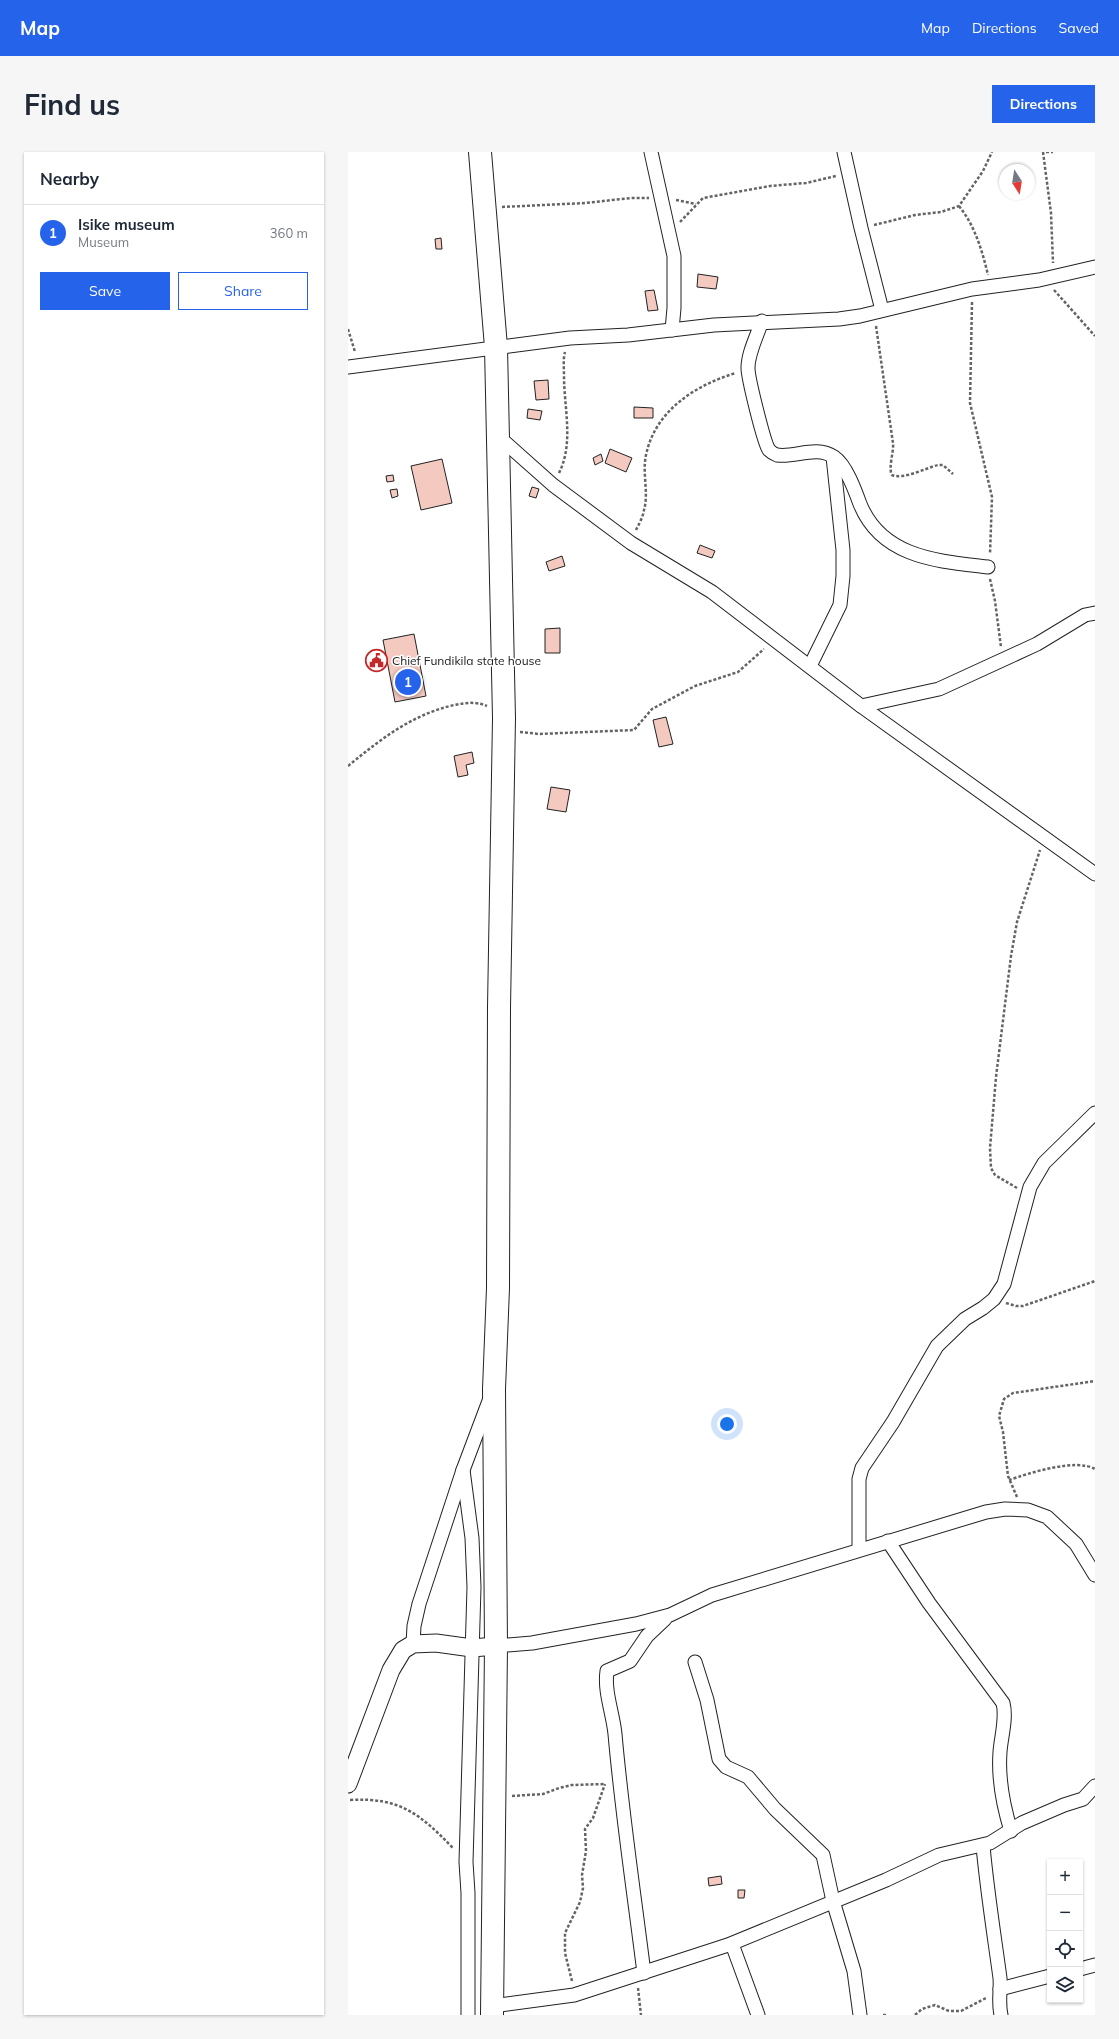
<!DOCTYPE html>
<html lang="en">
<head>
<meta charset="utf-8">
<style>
  :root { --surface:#fff; --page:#f6f6f7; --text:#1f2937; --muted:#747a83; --line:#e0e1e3; --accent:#2563eb }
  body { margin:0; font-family:Mulish,sans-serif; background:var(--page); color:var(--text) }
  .controls { position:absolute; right:12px; bottom:12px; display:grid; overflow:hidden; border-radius:0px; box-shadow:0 1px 3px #0004 }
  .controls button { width:36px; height:36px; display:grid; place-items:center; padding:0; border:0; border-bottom:1px solid var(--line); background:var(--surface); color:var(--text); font:20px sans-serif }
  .compass { position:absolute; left:651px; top:12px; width:36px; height:36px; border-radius:50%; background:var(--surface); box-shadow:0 1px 3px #0004; rotate:168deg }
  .you { position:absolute; left:379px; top:1272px; width:14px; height:14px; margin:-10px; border:3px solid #fff; border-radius:50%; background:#1a73e8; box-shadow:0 0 0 6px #1a73e833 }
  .badge { display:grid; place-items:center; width:26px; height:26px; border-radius:50%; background:var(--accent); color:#fff; font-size:13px; font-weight:700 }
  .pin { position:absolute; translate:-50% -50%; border:2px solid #fff; box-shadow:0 1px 4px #0006 }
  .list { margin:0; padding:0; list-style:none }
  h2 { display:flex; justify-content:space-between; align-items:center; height:52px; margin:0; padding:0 16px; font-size:17px }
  h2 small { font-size:13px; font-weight:400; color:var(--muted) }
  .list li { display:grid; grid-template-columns:26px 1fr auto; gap:12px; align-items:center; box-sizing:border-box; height:56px; padding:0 16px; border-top:1px solid var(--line) }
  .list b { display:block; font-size:15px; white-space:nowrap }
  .list p { margin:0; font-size:13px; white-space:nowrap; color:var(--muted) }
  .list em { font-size:13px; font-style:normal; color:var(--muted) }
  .actions { display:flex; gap:8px; padding:12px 16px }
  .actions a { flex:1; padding:9px 0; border:1px solid var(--accent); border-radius:0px; text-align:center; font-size:14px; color:var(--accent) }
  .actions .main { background:var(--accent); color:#fff }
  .icon { flex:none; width:22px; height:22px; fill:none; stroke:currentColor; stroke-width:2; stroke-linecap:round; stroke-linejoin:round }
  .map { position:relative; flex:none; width:747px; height:1863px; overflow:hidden; border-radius:0px }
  header { display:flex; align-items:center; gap:24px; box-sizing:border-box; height:56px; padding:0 20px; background:var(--accent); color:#fff }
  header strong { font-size:19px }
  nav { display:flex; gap:22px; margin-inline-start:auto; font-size:14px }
  .intro { display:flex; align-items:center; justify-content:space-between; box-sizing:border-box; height:96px; padding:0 24px }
  h1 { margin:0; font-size:28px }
  .button { padding:10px 18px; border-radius:0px; background:var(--accent); color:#fff; font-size:14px; font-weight:700 }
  main { display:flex; gap:24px; padding:0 24px }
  aside { flex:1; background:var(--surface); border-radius:0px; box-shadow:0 1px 3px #0004 }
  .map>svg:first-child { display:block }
</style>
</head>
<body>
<header>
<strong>Map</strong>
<nav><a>Map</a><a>Directions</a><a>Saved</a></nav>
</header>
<div class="intro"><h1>Find us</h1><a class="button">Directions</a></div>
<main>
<aside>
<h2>Nearby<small></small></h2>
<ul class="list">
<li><span class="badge">1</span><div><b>Isike museum</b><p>Museum</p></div><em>360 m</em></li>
</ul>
<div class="actions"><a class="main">Save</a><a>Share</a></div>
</aside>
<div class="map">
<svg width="747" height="1863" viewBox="0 0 747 1863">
  <rect width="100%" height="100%" fill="#fff"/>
  <g fill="#f3c9c0" stroke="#222">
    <path d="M93 86 94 97H88L87 87Z"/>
    <path d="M350 122 370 125 368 137 349 135Z"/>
    <path d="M306 138 310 158 300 159 297 139Z"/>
    <path d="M200 228 201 247 188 248 186 229Z"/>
    <path d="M286 255 305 256V266H286Z"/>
    <path d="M180 257 194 259 192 268 179 266Z"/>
    <path d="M262 297 284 306 278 320 257 311Z"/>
    <path d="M253 302 255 309 247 313 245 306Z"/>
    <path d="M94 307 104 351 73 358 63 314Z"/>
    <path d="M45 323 46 329 39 330 38 324Z"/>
    <path d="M184 335 191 337 188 346 181 344Z"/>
    <path d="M49 337 50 344 44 346 42 338Z"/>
    <path d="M352 393 367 399 364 406 349 401Z"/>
    <path d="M214 404 217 414 201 419 198 410Z"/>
    <path d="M212 476V501H197V477Z"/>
    <path d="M66 482 78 544 47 550 35 488Z"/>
    <path d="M318 565 325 592 311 595 305 568Z"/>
    <path d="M124 600 126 611 118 613 120 623 110 625 106 604Z"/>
    <path d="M203 635 222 638 218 660 199 657Z"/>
    <path d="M373 1724 374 1732 361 1734 360 1726Z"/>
    <path d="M390 1738H397L396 1746H390Z"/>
  </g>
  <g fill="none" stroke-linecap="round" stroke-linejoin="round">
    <defs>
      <g id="minor">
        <path d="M303 0 326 104V156L324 178"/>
        <path d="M496 0 513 76 534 158"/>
        <path d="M414 169C409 184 400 201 400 216 400 226 416 291 421 298 423 300 426 302 429 303 447 306 468 293 486 305 498 313 507 338 512 352 534 406 590 409 640 415"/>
        <path d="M0 215 222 186 280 183 366 173 491 167 512 164 624 137 691 128 747 115"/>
        <path d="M151 285 205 333 283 391 364 440 513 554 747 722"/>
        <path d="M462 514 492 453 495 424V398L485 305"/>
        <path d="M513 554 591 537 689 492 737 463 747 461"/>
        <path d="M115 1318 124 1386 126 1435 118 1710 120 1741V1863"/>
        <path d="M540 1389 581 1451 655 1551C659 1566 653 1585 652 1600 650 1627 655 1653 663 1679"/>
        <path d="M511 1398V1327L514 1316 545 1270 589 1194 617 1167 635 1156 646 1147 656 1132 682 1035 696 1011 747 961"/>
        <path d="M65 1492 66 1474 71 1452 115 1318 141 1249"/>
        <path d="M148 1494 184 1491 288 1472 322 1463 364 1443 638 1360 657 1357 680 1358 699 1365 728 1392 747 1423"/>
        <path d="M347 1510 359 1548 371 1607 378 1615 400 1625 427 1657 475 1703 485 1749 506 1819 512 1863"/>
        <path d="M635 1694C639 1738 646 1782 652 1826 653 1839 650 1850 653 1863"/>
        <path d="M384 1792 410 1863"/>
        <path d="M732 1817 747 1813"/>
        <path d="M296 1821C286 1741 274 1662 267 1582 265 1561 256 1540 259 1519L282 1509 299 1484 317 1467"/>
        <path d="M652 1837 702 1824"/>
        <path d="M144 1854 226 1843 380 1793 538 1728 591 1703 642 1691 674 1671 716 1653 735 1647 747 1634"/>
      </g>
      <path id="tertiary" d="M0 1632 43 1518 55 1498 65 1492 88 1491 124 1496 148 1494"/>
      <path id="trunk" d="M132 0 148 195 156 566 151 856 150 1136 146 1237 148 1494 144 1863"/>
    </defs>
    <use href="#minor" stroke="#222" stroke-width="15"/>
    <use href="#tertiary" stroke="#222" stroke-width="19"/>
    <use href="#trunk" stroke="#222" stroke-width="24"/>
    <g stroke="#646464" stroke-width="2.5" stroke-dasharray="3 2" stroke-linecap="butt">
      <path d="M695 0 703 61 705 111"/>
      <path d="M698 0H705"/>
      <path d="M328 48 348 52"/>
      <path d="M611 54C627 74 634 98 640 123"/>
      <path d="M154 55 237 51 283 46H301"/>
      <path d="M332 70 355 46 422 34 458 31 488 24"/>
      <path d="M526 73 567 63 593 60 611 54 635 19 644 0"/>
      <path d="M706 138 747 184"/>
      <path d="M624 150 622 251 644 345 642 402"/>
      <path d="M528 174 545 291C546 300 540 316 544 323 555 328 578 316 590 313H595L605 322"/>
      <path d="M0 177 7 200"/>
      <path d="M211 321C226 291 216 256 216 224 216 216 215 207 217 200"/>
      <path d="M288 378C291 372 295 365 296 358 301 341 294 321 298 303 307 259 347 233 388 221"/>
      <path d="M642 427 647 449 653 495"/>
      <path d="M172 580 191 582 286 578 304 557 347 534 390 520 416 497"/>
      <path d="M0 614C33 587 63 563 106 553 117 551 127 549 139 554"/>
      <path d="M669 1036 647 1023 643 1016 642 996 648 925 663 804 669 770 692 698"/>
      <path d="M658 1151 668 1154H675L747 1129"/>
      <path d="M661 1328C681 1321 728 1306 747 1317"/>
      <path d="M669 1345 660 1324 655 1280 651 1264 656 1247 665 1241 747 1229"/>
      <path d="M164 1644 195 1642 211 1636 224 1633 257 1632"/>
      <path d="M2 1648C52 1645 72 1662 105 1696"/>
      <path d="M224 1829 217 1801V1781L232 1750 235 1736 234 1723 238 1699 237 1677 245 1666 257 1632"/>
      <path d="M290 1836 293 1863"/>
      <path d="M535 1863H539"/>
      <path d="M567 1863 574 1857 587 1853 601 1859H613L638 1846"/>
    </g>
    <use href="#minor" stroke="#fff" stroke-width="13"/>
    <use href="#tertiary" stroke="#fff" stroke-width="17"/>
    <use href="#trunk" stroke="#fff" stroke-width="22"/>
  </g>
  <defs>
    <symbol id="civic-ring" viewBox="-11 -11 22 22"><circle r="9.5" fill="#fff" stroke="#c62828" stroke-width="1.5"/><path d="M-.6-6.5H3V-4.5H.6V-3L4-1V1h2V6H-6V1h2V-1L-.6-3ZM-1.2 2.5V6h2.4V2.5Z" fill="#c62828"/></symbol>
  </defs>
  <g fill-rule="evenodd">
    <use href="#civic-ring" x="16" y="496" width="25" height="25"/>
  </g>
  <g text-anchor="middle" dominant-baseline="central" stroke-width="3" stroke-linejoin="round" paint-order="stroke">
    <g font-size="12" fill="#222" stroke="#fff" text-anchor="start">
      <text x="44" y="508">Chief Fundikila state house</text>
    </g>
  </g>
</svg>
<div class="controls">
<button>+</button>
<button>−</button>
<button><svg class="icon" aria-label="locate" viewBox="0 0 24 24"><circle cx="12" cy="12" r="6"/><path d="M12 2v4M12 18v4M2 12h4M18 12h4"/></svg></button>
<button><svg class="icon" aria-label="layers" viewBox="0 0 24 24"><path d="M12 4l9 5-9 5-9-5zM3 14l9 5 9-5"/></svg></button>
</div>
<svg class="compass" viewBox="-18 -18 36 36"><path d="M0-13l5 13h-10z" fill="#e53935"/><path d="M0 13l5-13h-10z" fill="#747a83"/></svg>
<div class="you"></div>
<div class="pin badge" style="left:60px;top:530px">1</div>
</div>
</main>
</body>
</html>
